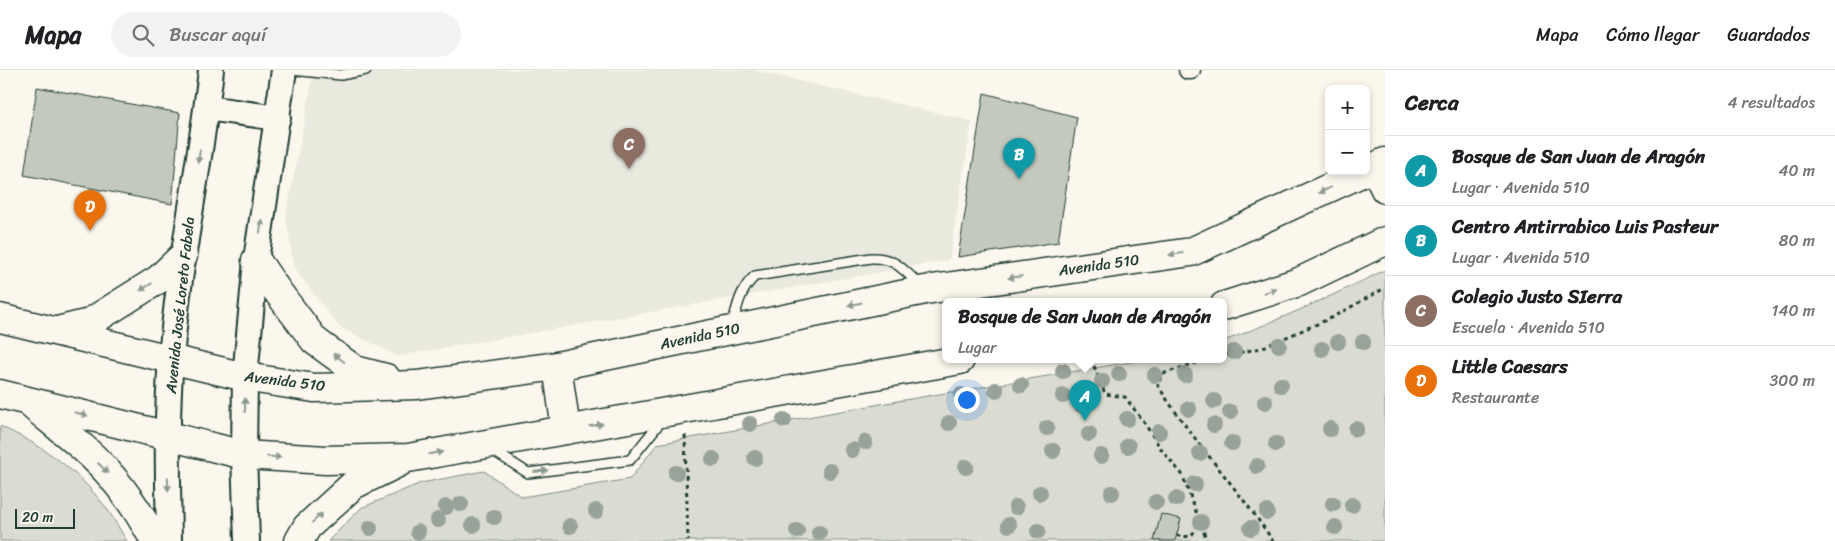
<!DOCTYPE html>
<html lang="es">
<head>
<meta charset="utf-8">
<style>
  :root { --surface:#fff; --page:#f2f2f2; --text:#202124; --muted:#757577; --line:#e0e0e0; --accent:#0b8043 }
  body { margin:0; font-family:Sriracha,sans-serif; background:var(--page); color:var(--text) }
  .controls { position:absolute; right:15px; top:15px; display:grid; overflow:hidden; border-radius:8px; box-shadow:0 2px 8px #0003 }
  .controls button { width:45px; height:45px; display:grid; place-items:center; padding:0; border:0; border-bottom:1px solid var(--line); background:var(--surface); color:var(--text); font:25px sans-serif }
  .scale { position:absolute; left:15px; bottom:12px; width:60px; box-sizing:border-box; padding-left:5px; border:2px solid #1f3d34; border-top:0; font-size:14px; line-height:18px; white-space:nowrap; color:#1f3d34; -webkit-text-stroke:4px #fbf7ec; paint-order:stroke }
  .you { position:absolute; left:966px; top:329px; width:18px; height:18px; margin:-12px; border:4px solid #fff; border-radius:50%; background:#1a73e8; box-shadow:0 0 0 8px #1a73e833 }
  .badge { display:grid; place-items:center; width:32px; height:32px; border-radius:50%; background:var(--accent); color:#fff; font-size:16px; font-weight:700 }
  .pin { position:absolute; translate:-50% -41px; filter:drop-shadow(0 1px 2px #0008) }
  .pin::after { content:''; position:absolute; top:26px; width:18px; height:15px; background:inherit; clip-path:polygon(0 0,100% 0,50% 100%) }
  .popup { position:absolute; left:942px; top:228px; width:285px; height:65px; box-sizing:border-box; display:grid; place-content:center; border-radius:8px; background:var(--surface); filter:drop-shadow(0 1px 4px #0005); font-size:16px; white-space:nowrap; color:var(--muted) }
  .popup b { font-size:19px; color:var(--text) }
  .popup::after { content:''; position:absolute; left:50%; top:100%; margin-left:-10px; border:10px solid transparent; border-top-color:var(--surface) }
  .list { margin:0; padding:0; list-style:none }
  h2 { display:flex; justify-content:space-between; align-items:center; height:65px; margin:0; padding:0 20px; font-size:21px }
  h2 small { font-size:16px; font-weight:400; color:var(--muted) }
  .list li { display:grid; grid-template-columns:32px 1fr auto; gap:15px; align-items:center; box-sizing:border-box; height:70px; padding:0 20px; border-top:1px solid var(--line) }
  .list b { display:block; font-size:19px; white-space:nowrap }
  .list p { margin:0; font-size:16px; white-space:nowrap; color:var(--muted) }
  .list em { font-size:16px; font-style:normal; color:var(--muted) }
  .icon { flex:none; width:28px; height:28px; fill:none; stroke:currentColor; stroke-width:2; stroke-linecap:round; stroke-linejoin:round }
  .map { position:relative; flex:none; width:1385px; height:471px; overflow:hidden }
  header { display:flex; align-items:center; gap:30px; box-sizing:border-box; height:70px; padding:0 25px; background:var(--surface); border-bottom:1px solid var(--line) }
  header strong { font-size:24px }
  nav { display:flex; gap:28px; margin-inline-start:auto; font-size:18px }
  .search { width:350px; height:45px; background:var(--page); display:flex; align-items:center; gap:12px; box-sizing:border-box; padding:0 18px; border-radius:28px; color:var(--muted); font-size:19px }
  main { display:flex }
  aside { flex:1; background:var(--surface) }
  .map>svg:first-child { display:block }
</style>
</head>
<body>
<header>
<strong>Mapa</strong>
<div class="search"><svg class="icon" aria-label="search" viewBox="0 0 24 24"><circle cx="10" cy="10" r="6"/><path d="M15 15l6 6"/></svg>Buscar aquí</div>
<nav><a>Mapa</a><a>Cómo llegar</a><a>Guardados</a></nav>
</header>
<main>
<div class="map">
<svg width="1385" height="471" viewBox="0 0 1385 471">
  <rect width="100%" height="100%" fill="#fbf7ec"/>
  <filter id="ink" filterUnits="userSpaceOnUse"><feTurbulence type="fractalNoise" baseFrequency=".02" numOctaves="2"/><feDisplacementMap in="SourceGraphic" scale="10" xChannelSelector="R" yChannelSelector="G"/><feConvolveMatrix kernelMatrix="1 2 1 2 8 2 1 2 1" color-interpolation-filters="sRGB"/></filter>
  <g filter="url(#ink)">
    <path fill="#eae9de" d="M314 0H752L972 51 949 190 398 286 339 257 294 198 286 147Z"/>
    <g fill="#dbdcd1" stroke="#7d8c82">
      <path d="M1385 200V471H328L361 438 421 413 484 401 522 427 630 409 657 374 886 333 1143 290H1224V271C1279 250 1332 226 1385 200Z"/>
      <path d="M0 356C40 375 70 394 99 429 110 441 118 457 127 471H0Z"/>
    </g>
    <g fill="#c4c9be" stroke="#1f3d34">
      <path d="M37 17 180 43 172 134 24 105Z"/>
      <path d="M984 23 1077 47 1058 172 958 187Z"/>
      <path d="M1161 444 1181 449 1175 471H1154Z"/>
    </g>
    <g fill="none" stroke-linecap="round" stroke-linejoin="round">
      <defs>
        <g id="service">
          <path d="M292 0 341 5 366 0"/>
          <path d="M732 256C737 238 740 219 755 206L871 188C896 187 904 201 921 216"/>
          <path d="M492 380 528 403 630 390 662 350"/>
        </g>
        <path id="minor" d="M1188 0H1191"/>
        <g id="secondary">
          <path d="M207 38 278 48"/>
          <path d="M169 471C168 410 166 350 171 289 179 192 200 97 211 0"/>
          <path d="M247 471 244 385 245 307 256 190 284 0"/>
        </g>
        <g id="primary">
          <path d="M1375 98 1385 119"/>
          <path d="M256 190 278 222 315 271 355 300 386 308"/>
          <path d="M1224 236 1299 212 1385 171"/>
          <path d="M0 248 245 307 314 318 417 315 557 296 925 220 1191 182 1385 92"/>
          <path d="M57 261 89 253 159 209 183 186"/>
          <path d="M557 296 566 360"/>
          <path d="M0 324 244 385 326 390 408 388 960 290"/>
          <path d="M32 335C59 358 89 380 112 407 129 427 143 449 155 471"/>
          <path d="M299 471 307 457 353 415 400 392"/>
        </g>
      </defs>
      <use href="#service" stroke="#1f3d34" stroke-width="12"/>
      <use href="#minor" stroke="#1f3d34" stroke-width="21"/>
      <use href="#secondary" stroke="#1f3d34" stroke-width="28"/>
      <use href="#primary" stroke="#1f3d34" stroke-width="31"/>
      <g stroke="#1f3d34" stroke-width="3" stroke-dasharray="4 4" stroke-linecap="butt">
        <path d="M1224 286 1261 278 1331 248 1385 218"/>
        <path d="M1205 290 1165 303 1157 314C1191 369 1237 417 1273 471"/>
        <path d="M1094 296 1105 324 1125 327 1143 351 1163 382 1182 404 1207 471"/>
        <path d="M685 365 688 471"/>
        <path d="M1177 465 1181 467 1191 466 1200 453"/>
      </g>
      <use href="#service" stroke="#fbf7ec" stroke-width="9"/>
      <use href="#minor" stroke="#fbf7ec" stroke-width="18"/>
      <use href="#secondary" stroke="#fbf7ec" stroke-width="24"/>
      <use href="#primary" stroke="#fbf7ec" stroke-width="28"/>
    </g>
    <g fill="#97a298">
      <circle cx="1338" cy="272" r="8"/>
      <circle cx="1363" cy="272" r="8"/>
      <circle cx="1279" cy="275" r="8"/>
      <circle cx="1322" cy="279" r="8"/>
      <circle cx="1234" cy="282" r="8"/>
      <circle cx="1063" cy="301" r="8"/>
      <circle cx="1119" cy="304" r="8"/>
      <circle cx="1155" cy="305" r="8"/>
      <circle cx="1185" cy="305" r="8"/>
      <circle cx="1102" cy="311" r="8"/>
      <circle cx="1021" cy="315" r="8"/>
      <circle cx="1281" cy="315" r="8"/>
      <circle cx="996" cy="320" r="8"/>
      <circle cx="961" cy="325" r="8"/>
      <circle cx="1063" cy="326" r="8"/>
      <circle cx="1214" cy="331" r="8"/>
      <circle cx="1265" cy="332" r="8"/>
      <circle cx="1081" cy="335" r="8"/>
      <circle cx="1189" cy="339" r="8"/>
      <circle cx="1230" cy="342" r="8"/>
      <circle cx="1127" cy="349" r="8"/>
      <circle cx="784" cy="350" r="8"/>
      <circle cx="949" cy="353" r="8"/>
      <circle cx="750" cy="354" r="8"/>
      <circle cx="1214" cy="355" r="8"/>
      <circle cx="1047" cy="358" r="8"/>
      <circle cx="1330" cy="359" r="8"/>
      <circle cx="1356" cy="359" r="8"/>
      <circle cx="1159" cy="362" r="8"/>
      <circle cx="1089" cy="364" r="8"/>
      <circle cx="865" cy="372" r="8"/>
      <circle cx="1232" cy="373" r="8"/>
      <circle cx="1276" cy="374" r="8"/>
      <circle cx="1128" cy="376" r="8"/>
      <circle cx="852" cy="380" r="8"/>
      <circle cx="1053" cy="381" r="8"/>
      <circle cx="1200" cy="383" r="8"/>
      <circle cx="1101" cy="386" r="8"/>
      <circle cx="755" cy="388" r="8"/>
      <circle cx="713" cy="389" r="8"/>
      <circle cx="1257" cy="396" r="8"/>
      <circle cx="966" cy="397" r="8"/>
      <circle cx="830" cy="401" r="8"/>
      <circle cx="676" cy="403" r="8"/>
      <circle cx="1195" cy="414" r="8"/>
      <circle cx="1040" cy="423" r="8"/>
      <circle cx="1112" cy="423" r="8"/>
      <circle cx="1176" cy="429" r="8"/>
      <circle cx="1156" cy="432" r="8"/>
      <circle cx="461" cy="434" r="8"/>
      <circle cx="1333" cy="434" r="8"/>
      <circle cx="1352" cy="435" r="8"/>
      <circle cx="446" cy="437" r="8"/>
      <circle cx="1016" cy="437" r="8"/>
      <circle cx="596" cy="441" r="8"/>
      <circle cx="1267" cy="442" r="8"/>
      <circle cx="494" cy="447" r="8"/>
      <circle cx="438" cy="450" r="8"/>
      <circle cx="1201" cy="452" r="8"/>
      <circle cx="473" cy="455" r="8"/>
      <circle cx="1009" cy="455" r="8"/>
      <circle cx="570" cy="456" r="8"/>
      <circle cx="1335" cy="457" r="8"/>
      <circle cx="370" cy="458" r="8"/>
      <circle cx="1251" cy="458" r="8"/>
      <circle cx="797" cy="461" r="8"/>
      <circle cx="1038" cy="461" r="8"/>
      <circle cx="418" cy="462" r="8"/>
      <circle cx="819" cy="463" r="8"/>
    </g>
    <defs><path id="oneway-solid" d="M-6-.8H1V-3.2L6.5 0L1 3.2V.8H-6Z" transform="scale(1.25)"/></defs>
    <g fill="#8d9a90">
      <use href="#oneway-solid" transform="translate(199 86) rotate(99)"/>
      <use href="#oneway-solid" transform="translate(1325 120) rotate(155)"/>
      <use href="#oneway-solid" transform="translate(261 156) rotate(-81)"/>
      <use href="#oneway-solid" transform="translate(1176 184) rotate(172)"/>
      <use href="#oneway-solid" transform="translate(1015 207) rotate(172)"/>
      <use href="#oneway-solid" transform="translate(146 217) rotate(148)"/>
      <use href="#oneway-solid" transform="translate(1270 221) rotate(-18)"/>
      <use href="#oneway-solid" transform="translate(855 234) rotate(168)"/>
      <use href="#oneway-solid" transform="translate(339 288) rotate(-143)"/>
      <use href="#oneway-solid" transform="translate(245 335) rotate(-90)"/>
      <use href="#oneway-solid" transform="translate(81 344) rotate(14)"/>
      <use href="#oneway-solid" transform="translate(596 355) rotate(-10)"/>
      <use href="#oneway-solid" transform="translate(436 383) rotate(-10)"/>
      <use href="#oneway-solid" transform="translate(274 387) rotate(4)"/>
      <use href="#oneway-solid" transform="translate(103 398) rotate(44)"/>
      <use href="#oneway-solid" transform="translate(541 401) rotate(-7)"/>
      <use href="#oneway-solid" transform="translate(168 414) rotate(89)"/>
      <use href="#oneway-solid" transform="translate(317 448) rotate(-43)"/>
    </g>
  </g>
  <g text-anchor="middle" dominant-baseline="central" stroke-width="4.5" stroke-linejoin="round" paint-order="stroke">
    <g font-size="15" fill="#1f3d34" stroke="#fbf7ec">
      <text transform="translate(1099 195) rotate(-8)">Avenida 510</text>
      <text transform="translate(180 235) rotate(-84)">Avenida José Loreto Fabela</text>
      <text transform="translate(700 266) rotate(-12)">Avenida 510</text>
      <text transform="translate(285 311) rotate(7)">Avenida 510</text>
    </g>
  </g>
</svg>
<div class="controls">
<button>+</button>
<button>−</button>
</div>
<div class="scale">20 m</div>
<div class="you"></div>
<div class="pin badge" style="left:1085px;top:351px;background:#0f9aa8">A</div>
<div class="popup"><b>Bosque de San Juan de Aragón</b>Lugar</div>
<div class="pin badge" style="left:1019px;top:109px;background:#0f9aa8">B</div>
<div class="pin badge" style="left:629px;top:99px;background:#8d6e63">C</div>
<div class="pin badge" style="left:90px;top:161px;background:#e8710a">D</div>
</div>
<aside>
<h2>Cerca<small>4 resultados</small></h2>
<ul class="list">
<li><span class="badge" style="background:#0f9aa8">A</span><div><b>Bosque de San Juan de Aragón</b><p>Lugar · Avenida 510</p></div><em>40 m</em></li>
<li><span class="badge" style="background:#0f9aa8">B</span><div><b>Centro Antirrabico Luis Pasteur</b><p>Lugar · Avenida 510</p></div><em>80 m</em></li>
<li><span class="badge" style="background:#8d6e63">C</span><div><b>Colegio Justo SIerra</b><p>Escuela · Avenida 510</p></div><em>140 m</em></li>
<li><span class="badge" style="background:#e8710a">D</span><div><b>Little Caesars</b><p>Restaurante</p></div><em>300 m</em></li>
</ul>
</aside>
</main>
</body>
</html>
